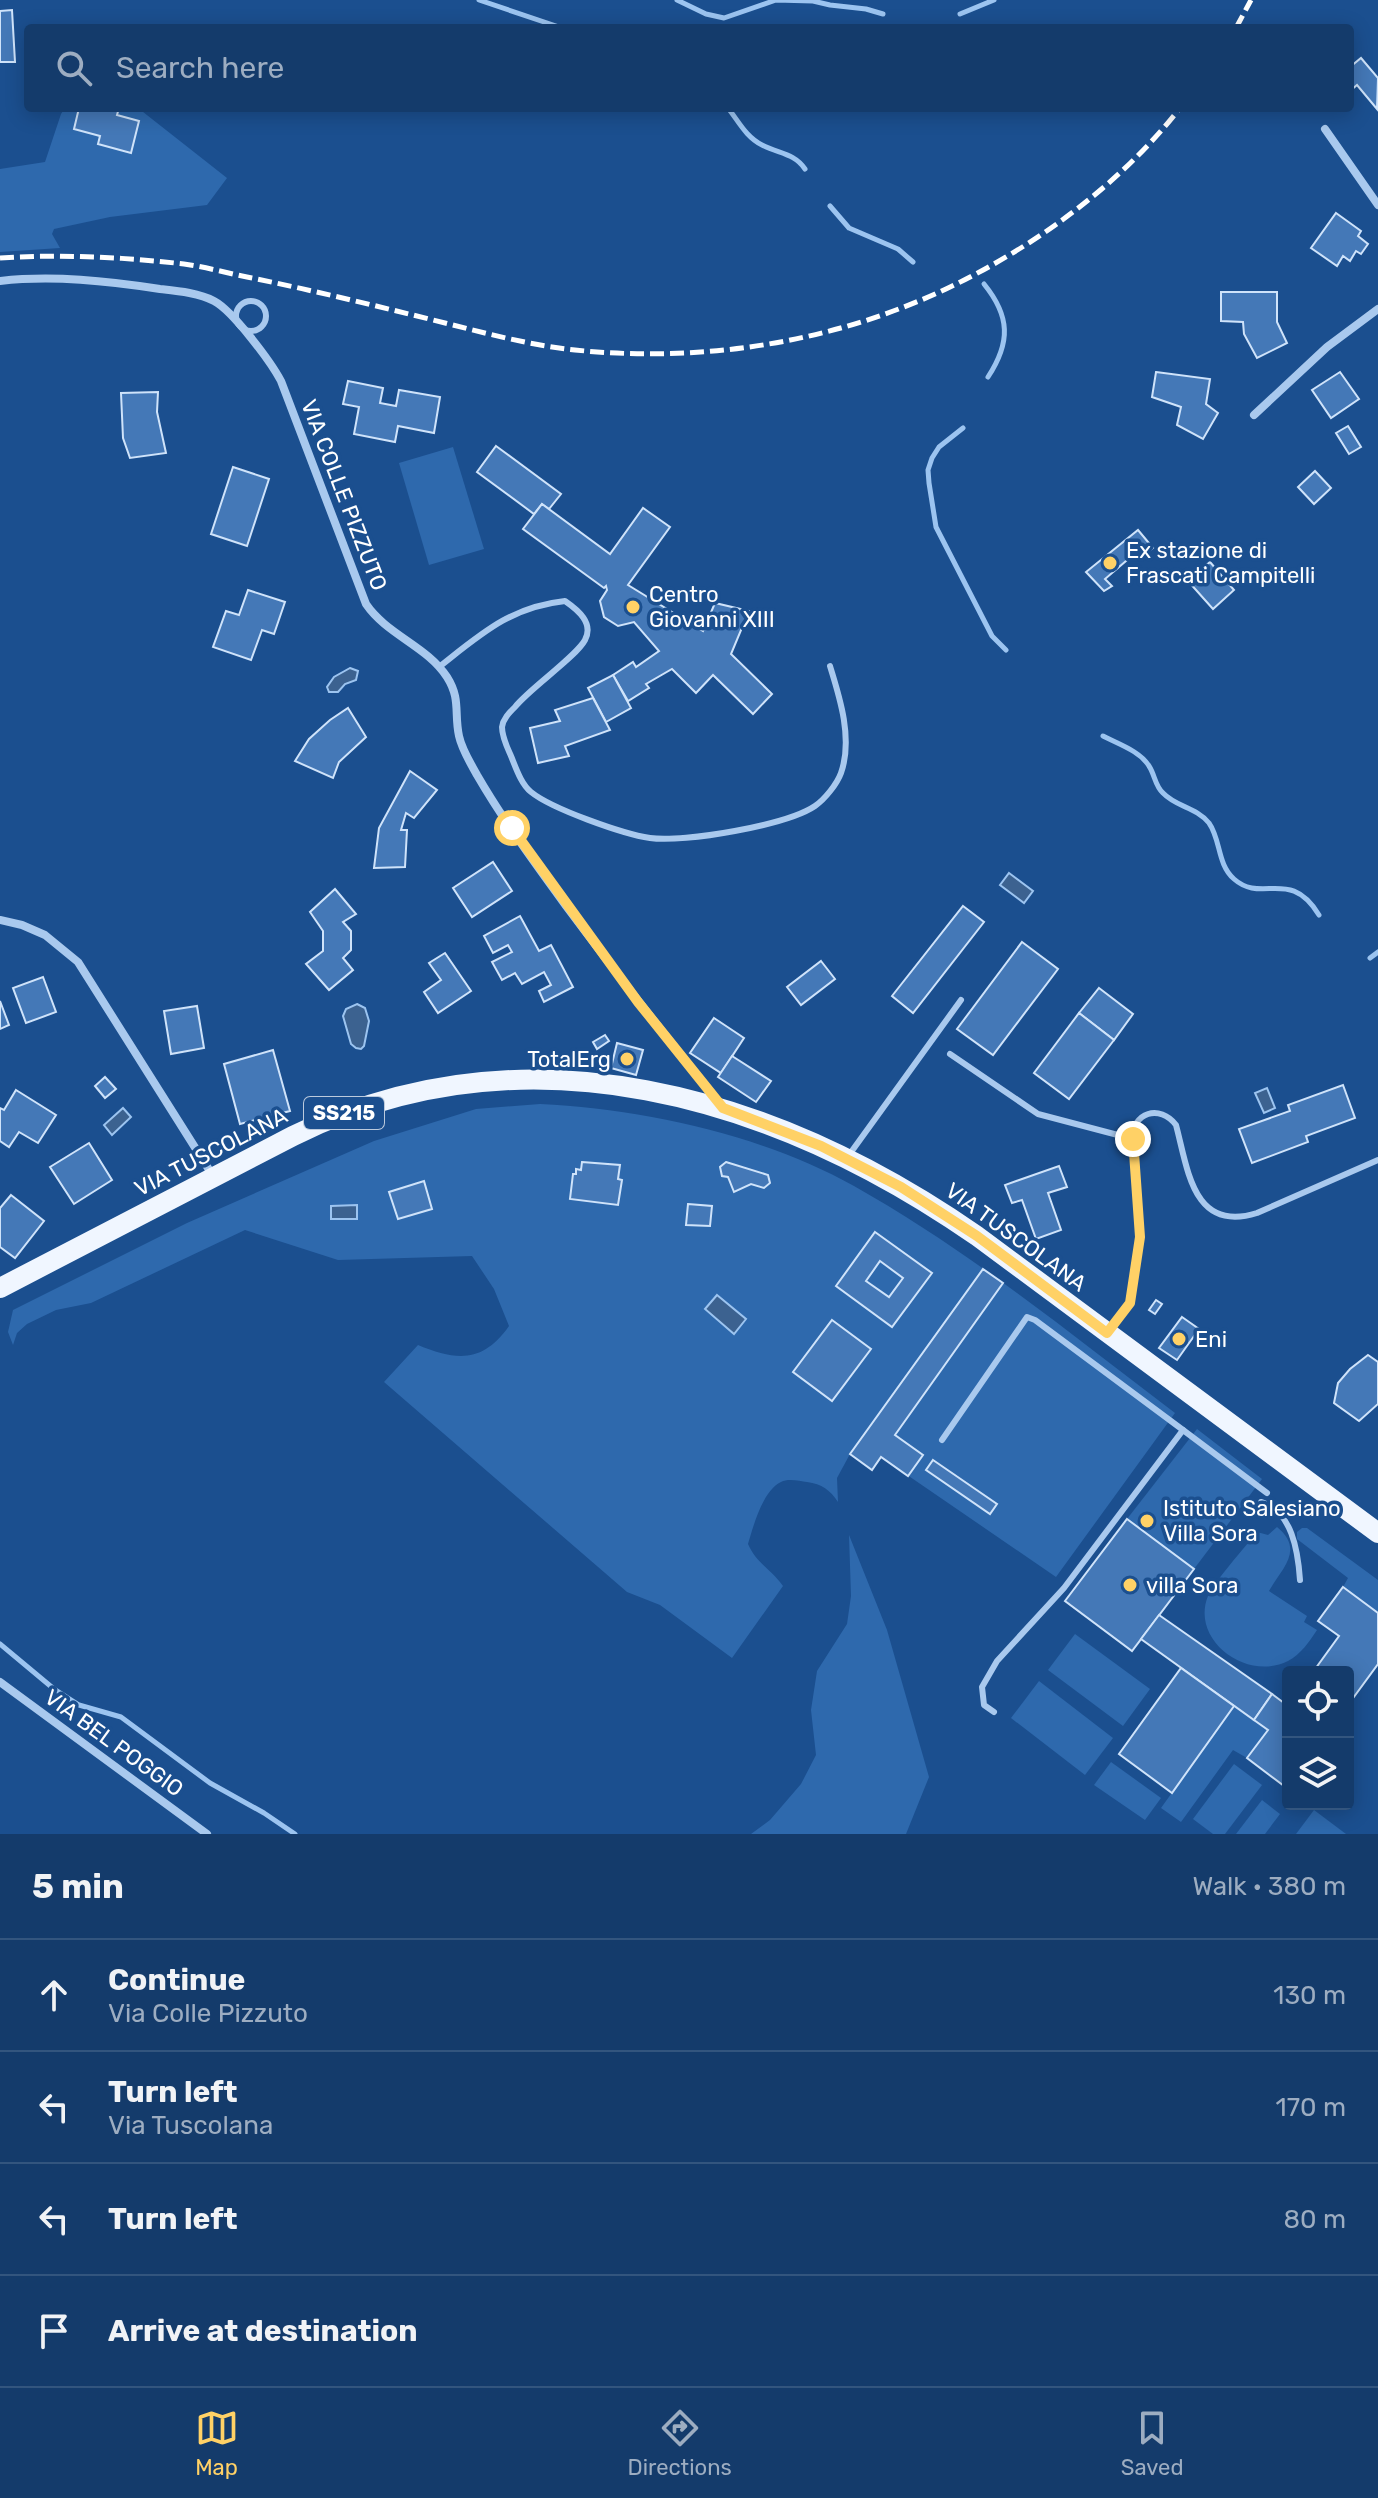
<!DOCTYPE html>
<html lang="en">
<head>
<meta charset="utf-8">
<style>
  :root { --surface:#143b6b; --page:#214673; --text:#f1f3f6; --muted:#9dadc1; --line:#33557e; --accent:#ffd166 }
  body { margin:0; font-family:Rubik,sans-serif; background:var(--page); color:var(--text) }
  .controls { position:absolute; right:24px; bottom:24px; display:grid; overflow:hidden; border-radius:8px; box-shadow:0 4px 20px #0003 }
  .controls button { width:72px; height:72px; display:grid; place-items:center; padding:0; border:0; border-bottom:2px solid var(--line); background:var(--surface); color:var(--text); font:40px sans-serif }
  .stop { position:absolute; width:24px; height:24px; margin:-18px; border:6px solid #ffd166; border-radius:50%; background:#fff }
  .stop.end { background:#ffd166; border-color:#fff; box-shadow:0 2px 8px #0008 }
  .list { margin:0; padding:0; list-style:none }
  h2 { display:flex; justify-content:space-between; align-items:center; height:104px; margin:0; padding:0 32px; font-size:34px }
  h2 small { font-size:26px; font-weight:400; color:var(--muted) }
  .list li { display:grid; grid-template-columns:52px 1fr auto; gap:24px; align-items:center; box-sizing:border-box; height:112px; padding:0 32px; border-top:2px solid var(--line) }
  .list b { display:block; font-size:30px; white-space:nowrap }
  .list p { margin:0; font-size:26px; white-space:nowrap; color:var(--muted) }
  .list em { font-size:26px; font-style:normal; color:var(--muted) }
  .icon { flex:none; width:44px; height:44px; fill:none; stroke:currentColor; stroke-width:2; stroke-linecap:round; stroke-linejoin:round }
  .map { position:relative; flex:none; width:1378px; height:1834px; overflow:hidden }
  .search { position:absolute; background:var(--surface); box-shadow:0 4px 20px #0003; left:24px; right:24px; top:24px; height:88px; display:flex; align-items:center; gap:20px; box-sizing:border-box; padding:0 28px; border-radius:8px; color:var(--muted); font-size:30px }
  .sheet { height:552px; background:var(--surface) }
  nav { display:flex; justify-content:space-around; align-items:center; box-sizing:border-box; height:112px; border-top:2px solid var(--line); background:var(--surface); font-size:22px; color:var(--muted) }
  nav a { display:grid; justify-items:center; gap:4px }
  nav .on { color:var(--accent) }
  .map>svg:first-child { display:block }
</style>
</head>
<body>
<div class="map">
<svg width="1378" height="1834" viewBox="0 0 1378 1834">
  <rect width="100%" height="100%" fill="#1b4f8f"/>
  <g fill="#2e69ad">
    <path d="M65 108H138L227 178 207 205 110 217 54 229 52 234 60 248 0 252V169L45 162 61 114Z"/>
    <path d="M453 447 484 549 429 565 399 463Z"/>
    <path d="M540 1104C644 1109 763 1135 854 1186 968 1250 1071 1334 1175 1413L1056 1577 881 1457 850 1454 837 1478 838 1502C830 1490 822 1484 807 1482 800 1481 788 1478 781 1482 763 1490 753 1527 748 1544 757 1564 771 1569 783 1586L732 1658 660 1605 627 1592 384 1382 418 1345C457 1361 483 1363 509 1326L494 1289 472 1256 338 1260 245 1230 91 1303 56 1310 27 1324 17 1333 13 1345 8 1332 13 1310 187 1223 374 1141 476 1109Z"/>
    <path d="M1197 1429 1262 1479 1194 1569 1127 1519Z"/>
    <path d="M1277 1527C1305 1550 1282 1568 1269 1591L1307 1616 1304 1622 1317 1630C1309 1642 1301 1654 1288 1661 1247 1682 1190 1640 1208 1596 1214 1582 1246 1546 1257 1532L1268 1535Z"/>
    <path d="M1302 1528H1307L1378 1580V1613L1343 1587 1348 1578 1297 1539V1532Z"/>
    <path d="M849 1535 887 1630 929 1777 906 1834H751L770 1820 801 1784 816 1755 811 1710 817 1671 847 1624 851 1596Z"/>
    <path d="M1075 1634 1150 1689 1123 1726 1048 1670Z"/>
    <path d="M1039 1681 1113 1738 1085 1775 1011 1718Z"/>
    <path d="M1234 1706 1268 1730 1247 1758 1233 1750 1181 1822 1161 1808Z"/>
    <path d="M1111 1762 1161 1798 1145 1820 1094 1785Z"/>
    <path d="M1234 1764 1262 1785 1225 1834H1213L1193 1819Z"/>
    <path d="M1262 1800 1280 1814 1265 1834H1236Z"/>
    <path d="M1314 1810 1346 1834H1296Z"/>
  </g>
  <g fill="#3c6290" stroke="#9cc4f0" stroke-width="2">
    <path d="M350 668 358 671 356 680 345 684 338 692H329L327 687 334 677Z"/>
    <path d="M1009 873 1033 891 1024 903 1000 885Z"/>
    <path d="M357 1004 365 1008 369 1021 364 1046 361 1049 356 1048 351 1044 343 1016 346 1009Z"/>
    <path d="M1267 1088 1275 1108 1264 1113 1255 1093Z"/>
    <path d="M123 1108 131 1117 112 1135 104 1125Z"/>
    <path d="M357 1205V1219H331V1206Z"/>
    <path d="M717 1295 746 1319 734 1334 705 1309Z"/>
  </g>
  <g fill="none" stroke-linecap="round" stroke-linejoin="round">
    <g stroke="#9cc4f0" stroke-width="5">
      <path d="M479 0 562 28"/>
      <path d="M677 0 706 14 724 18 776 0 813 1 830 5 866 9 883 14"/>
      <path d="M960 14 994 0"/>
      <path d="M728 108C739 122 746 137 762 145 779 154 794 153 805 169"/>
      <path d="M830 206 849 228 898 249 913 262"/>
      <path d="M984 284C1010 316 1011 342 988 377"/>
      <path d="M963 428 939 447 932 458 928 470 929 483 936 527 992 636 1006 650"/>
      <path d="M1103 736C1118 744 1140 751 1149 766 1155 775 1155 786 1163 793 1176 807 1196 807 1209 823 1221 840 1217 864 1234 879 1262 904 1290 867 1319 915"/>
      <path d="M1370 958 1378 952"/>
      <path d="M0 1644 54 1689 79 1705 121 1717 210 1783 264 1813 295 1834"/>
    </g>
  </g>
  <g fill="#4478b7" stroke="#cfe3fa" stroke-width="2" fill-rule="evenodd">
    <path d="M12 10 15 62H0V11Z"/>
    <path d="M1361 58 1378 78 1377 109 1357 85 1350 91V67Z"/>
    <path d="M79 108H119L117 115 139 121 131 153 98 144 100 136 74 129Z"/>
    <path d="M1336 213 1361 231 1358 236 1368 244 1361 254 1356 251 1350 261 1343 256 1337 266 1311 248Z"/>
    <path d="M1221 292H1277V322L1287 343 1257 358 1244 334 1243 322 1221 321Z"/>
    <path d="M1156 372 1210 379 1206 404 1218 413 1203 439 1177 425 1181 407 1152 397Z"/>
    <path d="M1340 372 1359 399 1331 418 1312 390Z"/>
    <path d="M348 381 383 388 380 403 396 406 399 390 440 397 434 433 398 426 395 442 354 434 359 407 343 404Z"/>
    <path d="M158 392 157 412 166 453 130 458 123 438 121 393Z"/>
    <path d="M1348 426 1361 447 1349 454 1336 433Z"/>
    <path d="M496 446 561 494 549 509 542 504 534 514 477 472Z"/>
    <path d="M233 467 269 479 247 546 211 534Z"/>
    <path d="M1315 471 1331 488 1314 504 1298 487Z"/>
    <path d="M542 504 610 554 643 508 670 527 628 585 703 631 715 603 749 611 731 654 772 694 753 714 713 675 696 693 672 669 646 684 649 688 628 701 613 675 633 662 636 667 659 651 634 622 618 626 604 617 600 601 607 590 606 586 604 588 523 529Z"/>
    <path d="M1138 530 1153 548 1145 555 1140 549 1105 579 1112 586 1104 591 1086 572Z"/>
    <path d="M1210 562 1234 590 1213 609 1188 581Z"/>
    <path d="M248 590 285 602 274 634 262 630 251 660 213 647 226 611 239 615Z"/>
    <path d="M613 675 631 708 606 722 588 688Z"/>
    <path d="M593 698 610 730 565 746 569 756 538 763 530 728 560 721 555 710Z"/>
    <path d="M348 708 366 737 339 762 333 778 295 761 309 739 330 720Z"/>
    <path d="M410 771 437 790 414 818 406 813 401 830H407L405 867 374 868 379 828Z"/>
    <path d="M493 862 512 891 472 917 453 888Z"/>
    <path d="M335 889 356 914 343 922 351 931V950L343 958 353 970 329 990 306 964 323 951V931L310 912Z"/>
    <path d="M963 906 984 922 913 1013 892 996Z"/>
    <path d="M520 916 539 951 551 945 573 987 544 1002 539 991 551 985 544 972 522 984 515 973 502 980 492 962 512 952 508 945 493 953 484 936Z"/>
    <path d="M1022 942 1058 969 993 1055 957 1029Z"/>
    <path d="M445 953 471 991 438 1013 424 992 441 980 429 963Z"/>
    <path d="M821 961 835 979 801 1005 787 987Z"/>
    <path d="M43 977 56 1012 26 1023 13 988Z"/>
    <path d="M1099 988 1133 1014 1114 1040 1079 1013Z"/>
    <path d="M0 1001 9 1025 0 1029Z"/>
    <path d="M197 1006 204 1048 171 1054 164 1011Z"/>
    <path d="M1079 1013 1114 1040 1069 1099 1034 1073Z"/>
    <path d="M714 1018 744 1038 721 1073 690 1053Z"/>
    <path d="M605 1035 609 1041 597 1049 593 1042Z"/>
    <path d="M617 1043 643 1050 636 1075 611 1068Z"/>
    <path d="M273 1050 290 1111 240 1124 224 1064Z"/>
    <path d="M732 1056 771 1081 756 1102 718 1077Z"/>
    <path d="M105 1077 116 1089 105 1098 95 1086Z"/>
    <path d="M1343 1085 1355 1118 1306 1136 1308 1142 1252 1163 1239 1129 1290 1111 1288 1105Z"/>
    <path d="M16 1090 56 1115 38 1143 19 1132 9 1147 0 1141V1108L4 1110Z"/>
    <path d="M89 1143 112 1180 74 1204 50 1167Z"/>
    <path d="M582 1162 620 1165 618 1179 622 1180 618 1205 570 1199 573 1174H576V1169L581 1170Z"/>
    <path d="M726 1162 768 1175 770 1183 764 1188 751 1184 734 1192 728 1177 722 1176 720 1167Z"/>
    <path d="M1059 1166 1067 1187 1048 1193 1061 1230 1036 1239 1022 1200 1012 1203 1005 1185Z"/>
    <path d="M424 1181 432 1209 398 1219 389 1192Z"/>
    <path d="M11 1195 44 1221 15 1258 0 1247V1208Z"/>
    <path d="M688 1204 712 1206 710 1226 686 1225Z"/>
    <path d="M875 1232 932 1273 892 1327 836 1286ZM880 1261 903 1278 889 1297 866 1281Z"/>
    <path d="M983 1269 1003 1283 895 1435 923 1455 908 1476 881 1457 872 1470 850 1454Z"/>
    <path d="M1156 1300 1162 1304 1155 1314 1149 1310Z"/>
    <path d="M1182 1317 1199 1329 1177 1360 1159 1348Z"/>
    <path d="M832 1320 871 1349 832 1401 793 1372Z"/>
    <path d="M1368 1355 1378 1362V1404L1359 1421 1334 1403 1338 1383 1350 1369Z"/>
    <path d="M933 1460 997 1504 990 1514 926 1470Z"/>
    <path d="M1127 1519 1194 1569 1132 1651 1065 1601Z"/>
    <path d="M1343 1587 1378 1613V1664L1348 1705V1672H1313L1339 1636 1318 1621Z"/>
    <path d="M1159 1615 1272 1694 1254 1720 1141 1639Z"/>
    <path d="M1181 1668 1234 1706 1172 1793 1119 1754Z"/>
    <path d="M1272 1694 1288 1706V1789L1247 1758 1268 1730 1254 1720Z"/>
  </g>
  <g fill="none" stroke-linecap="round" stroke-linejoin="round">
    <g stroke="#a9c9ee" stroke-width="6">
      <circle cx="251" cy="316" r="15"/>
      <path d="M439 667C481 634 510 607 565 601 578 610 594 623 585 640 576 657 530 688 515 707 509 713 503 719 502 727 502 737 507 747 511 756 516 768 521 784 531 792 552 809 623 834 650 838 684 843 787 825 815 806 825 799 837 784 841 773 853 739 840 698 830 666"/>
      <path d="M950 1054 1038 1114 1133 1139 1140 1237 1130 1303 1109 1330"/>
      <path d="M1133 1139C1132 1112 1160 1104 1176 1125 1188 1170 1193 1233 1257 1213L1378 1160"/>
      <path d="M849 1155 961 1000"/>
      <path d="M942 1440 1027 1317 1035 1320 1183 1430"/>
      <path d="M1261 1502C1292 1511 1298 1551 1300 1580"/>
      <path d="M994 1712 984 1705 982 1687 997 1661 1064 1588 1183 1430 1267 1493"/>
    </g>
    <g stroke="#a9c9ee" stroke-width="8">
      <path d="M1325 129 1378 205"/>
      <path d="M0 281C53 275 108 281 160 289 178 291 199 293 214 301 233 311 271 362 281 381L366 604C387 635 427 646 447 677 461 699 454 713 459 736 462 750 470 762 477 775 503 820 535 863 566 906 616 973 667 1038 719 1103"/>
      <path d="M1254 415 1327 347 1378 309"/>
      <path d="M0 920 22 925 45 935 78 962 213 1176"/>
      <path d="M0 1682 207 1834"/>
    </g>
    <path stroke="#f0f6ff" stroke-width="20" d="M0 1288 293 1136C526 1021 775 1096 977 1236L1378 1533"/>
    <g stroke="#fff" stroke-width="5" stroke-dasharray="14 6" stroke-linecap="butt">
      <path d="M1236 28 1251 0"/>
      <path d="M0 258C61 254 123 257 184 264 207 267 230 274 252 278 306 289 360 302 413 315 467 328 520 344 575 350 702 363 831 343 946 289 1034 247 1120 185 1180 108"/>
    </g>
  </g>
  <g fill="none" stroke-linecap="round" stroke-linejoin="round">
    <path stroke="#ffd166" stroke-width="10" d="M512 828 638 1002 723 1108 821 1146 901 1187 977 1236 1107 1333 1130 1303 1140 1237 1133 1139"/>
  </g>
  <g fill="#ffd166" stroke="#1b4f8f" stroke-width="3">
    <circle cx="1110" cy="563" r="8"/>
    <circle cx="633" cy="607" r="8"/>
    <circle cx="627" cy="1059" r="8"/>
    <circle cx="1179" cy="1339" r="8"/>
    <circle cx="1147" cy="1521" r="8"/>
    <circle cx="1130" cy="1585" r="8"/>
  </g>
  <g text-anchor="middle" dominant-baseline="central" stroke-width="7" stroke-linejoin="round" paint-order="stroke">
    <rect fill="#1b4f8f" stroke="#bbcadd" stroke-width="2" x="304" y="1097" width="80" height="32" rx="6"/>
    <g font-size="20" font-weight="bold" fill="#fff">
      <text x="344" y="1113">SS215</text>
    </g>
    <g font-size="22" fill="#fff" stroke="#1b4f8f">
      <text transform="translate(344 495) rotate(69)">VIA COLLE PIZZUTO</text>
      <text transform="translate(211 1152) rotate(-27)">VIA TUSCOLANA</text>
      <text transform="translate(1016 1237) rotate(36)">VIA TUSCOLANA</text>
      <text transform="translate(114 1743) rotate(36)">VIA BEL POGGIO</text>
    </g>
    <g font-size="22" fill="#fff" stroke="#1b4f8f" text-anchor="start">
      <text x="1126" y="550">Ex stazione di<tspan x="1126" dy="25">Frascati Campitelli</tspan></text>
      <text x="649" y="594">Centro<tspan x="649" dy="25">Giovanni XIII</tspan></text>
      <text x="611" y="1059" text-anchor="end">TotalErg</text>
      <text x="1195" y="1339">Eni</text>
      <text x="1163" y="1508">Istituto Salesiano<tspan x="1163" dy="25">Villa Sora</tspan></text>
      <text x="1146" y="1585">villa Sora</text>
    </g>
  </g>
</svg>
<div class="controls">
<button><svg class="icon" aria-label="locate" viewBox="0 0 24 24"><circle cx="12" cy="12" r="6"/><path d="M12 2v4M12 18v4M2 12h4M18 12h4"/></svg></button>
<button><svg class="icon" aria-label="layers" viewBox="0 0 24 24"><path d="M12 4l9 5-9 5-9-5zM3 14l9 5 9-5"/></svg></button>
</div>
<div class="stop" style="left:512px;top:828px"></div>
<div class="stop end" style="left:1133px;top:1139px"></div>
<div class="search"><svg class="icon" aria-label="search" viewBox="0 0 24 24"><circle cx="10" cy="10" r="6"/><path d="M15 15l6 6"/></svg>Search here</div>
</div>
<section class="sheet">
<h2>5 min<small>Walk · 380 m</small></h2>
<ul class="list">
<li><svg class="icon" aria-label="ahead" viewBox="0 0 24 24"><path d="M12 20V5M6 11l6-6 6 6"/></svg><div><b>Continue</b><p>Via Colle Pizzuto</p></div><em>130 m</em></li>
<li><svg class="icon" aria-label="left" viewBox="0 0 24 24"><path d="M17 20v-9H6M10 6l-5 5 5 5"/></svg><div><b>Turn left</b><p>Via Tuscolana</p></div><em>170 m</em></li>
<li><svg class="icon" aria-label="left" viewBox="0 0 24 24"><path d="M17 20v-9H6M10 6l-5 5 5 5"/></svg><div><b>Turn left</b></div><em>80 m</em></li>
<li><svg class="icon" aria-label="arrive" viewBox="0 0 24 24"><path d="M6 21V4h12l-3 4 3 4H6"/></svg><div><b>Arrive at destination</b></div></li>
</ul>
</section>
<nav>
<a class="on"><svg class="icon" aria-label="map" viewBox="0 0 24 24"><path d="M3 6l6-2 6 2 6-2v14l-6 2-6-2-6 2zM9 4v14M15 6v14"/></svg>Map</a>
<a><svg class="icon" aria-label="directions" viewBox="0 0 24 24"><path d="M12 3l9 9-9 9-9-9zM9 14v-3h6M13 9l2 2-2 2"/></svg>Directions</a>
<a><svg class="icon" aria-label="saved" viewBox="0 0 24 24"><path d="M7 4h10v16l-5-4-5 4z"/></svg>Saved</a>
</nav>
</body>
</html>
